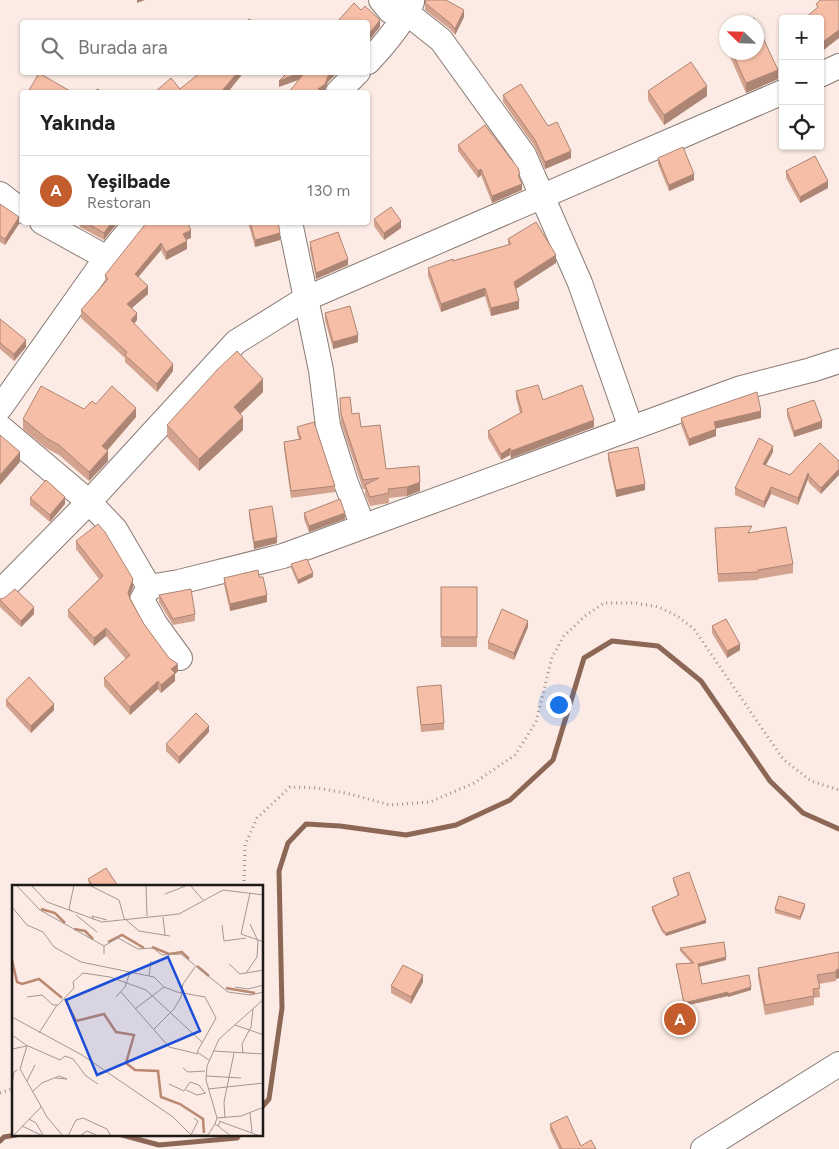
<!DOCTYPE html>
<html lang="tr">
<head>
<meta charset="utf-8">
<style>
  :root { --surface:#fff; --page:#f2f2f2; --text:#222; --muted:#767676; --line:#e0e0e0; --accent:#c35d2e }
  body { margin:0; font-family:Figtree,sans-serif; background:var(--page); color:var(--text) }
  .controls { position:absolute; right:15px; top:15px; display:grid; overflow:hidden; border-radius:5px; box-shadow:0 1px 4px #0004 }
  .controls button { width:45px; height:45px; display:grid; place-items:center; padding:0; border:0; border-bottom:1px solid var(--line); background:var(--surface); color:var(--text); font:25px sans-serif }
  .compass { position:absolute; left:719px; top:15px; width:45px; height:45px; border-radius:50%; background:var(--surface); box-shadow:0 1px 4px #0004; rotate:293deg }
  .you { position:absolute; left:558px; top:704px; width:18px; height:18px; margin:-12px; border:4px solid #fff; border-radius:50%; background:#1a73e8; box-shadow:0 0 0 8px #1a73e833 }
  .badge { display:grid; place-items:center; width:32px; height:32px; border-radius:50%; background:var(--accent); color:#fff; font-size:16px; font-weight:700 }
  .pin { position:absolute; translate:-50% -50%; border:2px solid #fff; box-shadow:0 1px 5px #0006 }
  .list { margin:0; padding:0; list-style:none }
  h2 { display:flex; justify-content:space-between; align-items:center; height:65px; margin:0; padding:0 20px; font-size:21px }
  h2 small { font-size:16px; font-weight:400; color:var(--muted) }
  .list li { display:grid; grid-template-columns:32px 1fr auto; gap:15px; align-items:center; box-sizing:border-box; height:70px; padding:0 20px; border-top:1px solid var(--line) }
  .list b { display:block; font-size:19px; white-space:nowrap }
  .list p { margin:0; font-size:16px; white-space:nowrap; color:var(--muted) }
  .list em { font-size:16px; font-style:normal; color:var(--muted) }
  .icon { flex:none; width:28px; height:28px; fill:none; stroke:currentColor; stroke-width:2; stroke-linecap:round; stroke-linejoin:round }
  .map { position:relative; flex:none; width:839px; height:1149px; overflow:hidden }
  .search { position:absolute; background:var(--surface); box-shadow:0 1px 4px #0004; left:20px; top:20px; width:350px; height:55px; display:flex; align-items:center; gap:12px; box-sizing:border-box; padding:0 18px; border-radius:5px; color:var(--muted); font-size:19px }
  .panel { position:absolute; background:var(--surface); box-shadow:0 1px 4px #0004; left:20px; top:90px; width:350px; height:135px; border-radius:5px }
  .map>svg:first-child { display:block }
</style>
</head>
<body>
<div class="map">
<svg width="839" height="1149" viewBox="0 0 839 1149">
  <rect width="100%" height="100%" fill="#fbebe4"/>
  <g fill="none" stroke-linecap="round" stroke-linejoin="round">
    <g stroke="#8d6756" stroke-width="5">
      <path d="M262 1107 269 1099 282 1008 279 871 288 843 306 824 340 826 406 835 456 825 510 800 553 760 584 658 612 641 658 646 701 681 770 781 803 813 839 829"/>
      <path d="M122 1135 159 1145 237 1138 239 1135"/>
      <path d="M0 1141 4 1137 16 1135"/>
    </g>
    <defs>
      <g id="minor">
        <path d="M381 0 390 11 407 13 441 40 524 155 580 283 631 428"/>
        <path d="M368 62C384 45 402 24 412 2"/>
        <path d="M820 75 839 66"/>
        <path d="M338 92 358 72"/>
        <path d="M0 194 22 211"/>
        <path d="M42 222 107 258"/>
        <path d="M290 222 321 370 328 426 346 483 363 526"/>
        <path d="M0 408 99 268 136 222"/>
        <path d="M0 427 89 502 115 529 149 587 142 600 156 625 180 658"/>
        <path d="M149 587 179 582 283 556 741 388 811 370 839 361"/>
        <path d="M0 592 89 502 236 342 305 299 783 92"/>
        <path d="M703 1149 839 1064"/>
      </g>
    </defs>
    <use href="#minor" stroke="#897b75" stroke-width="26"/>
    <g stroke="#9b8f8a" stroke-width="3" stroke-dasharray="1 4" stroke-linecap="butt">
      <path d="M244 886 245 845 257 818 290 787 318 788 350 794 390 805 430 802 474 783 515 755 536 722 552 657 564 636 585 616 604 603H635L659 607 677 616 694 629 783 759 811 781 839 790"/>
      <path d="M0 1093 14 1088"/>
    </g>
    <use href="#minor" stroke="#fff" stroke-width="24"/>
  </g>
  <g fill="#d4a38f">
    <path d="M425 3 464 17 455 35 450 29 425 10Z"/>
    <path d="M726 31V50L723 42V32Z"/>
    <path d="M783 38V50L781 47V39Z"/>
    <path d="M728 52H756L778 79 746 93Z"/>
    <path d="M195 72H244L228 92H155L180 89 198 76Z"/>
    <path d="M648 91 707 96 664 125 648 100Z"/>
    <path d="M503 95 571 158 545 169 535 147 503 102Z"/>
    <path d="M458 145 520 180 522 190 492 203 481 175 478 178 458 151Z"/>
    <path d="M658 158 694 180 669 191 658 164Z"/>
    <path d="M786 171 828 188 800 203 786 178Z"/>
    <path d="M0 204 19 224 5 245 0 242Z"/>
    <path d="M374 219 401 228 384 240 374 226Z"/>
    <path d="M80 222H118L104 240 80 227Z"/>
    <path d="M187 222 191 238 186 240 187 249 166 260 161 250 138 277 148 294 132 308 137 320 134 323 173 371 157 392 125 362V358L81 318V310L105 282V275Z"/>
    <path d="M248 222H278L280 240 255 247Z"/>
    <path d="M508 239 556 263 516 289 519 309 491 316 485 296 441 312 428 276V268L508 245Z"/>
    <path d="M310 242 348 265 316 279 310 249Z"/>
    <path d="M325 313 358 342 333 349 325 320Z"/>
    <path d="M0 319 26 347 14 361 0 349Z"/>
    <path d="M516 391 543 400 594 427 511 458 510 455 501 460 488 438V431L520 413 516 398Z"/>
    <path d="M263 392 240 414 243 430 199 471 167 437V425Z"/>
    <path d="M340 398 352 414 361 427 386 469 420 491 407 496 389 498V503L370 506 365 494V489H363L341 423 340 408Z"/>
    <path d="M96 404 136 417 107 451 108 461 89 481 59 455 46 448 23 429V419L84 409Z"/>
    <path d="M787 409 822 428 794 437 787 416Z"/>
    <path d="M681 418H761L716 428V436L689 446 681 425Z"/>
    <path d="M297 427 335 486V492L291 498 284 449V442L299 439 297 433Z"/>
    <path d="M773 452 766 465 790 475 839 461 821 494 809 483 808 479 798 505 771 494 764 508 735 495V488Z"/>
    <path d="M608 453 645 490 616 497 608 460Z"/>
    <path d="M30 498 65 504 50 522 30 505Z"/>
    <path d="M249 510 277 543 254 549 249 516Z"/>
    <path d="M304 513 345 519 309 532 304 519Z"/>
    <path d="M715 528 752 533 793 564V573L758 579V580L718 582Z"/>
    <path d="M76 541 133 587 130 597 144 624 178 671 175 674V681L161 693 158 689 130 715 104 686V678L126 659 106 636 94 646 68 617V610L99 579 76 549Z"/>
    <path d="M291 564 313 577 298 584 291 568Z"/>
    <path d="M259 577 267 602 230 611 224 585V578Z"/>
    <rect x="441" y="587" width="36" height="60"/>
    <path d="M159 595 195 614V621L173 625 159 602Z"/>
    <path d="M0 599 34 614 21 627 0 607Z"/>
    <path d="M712 626 740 650 727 658 712 633Z"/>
    <path d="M528 627 514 660 488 649V642Z"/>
    <path d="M417 687 444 723V730L421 732Z"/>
    <path d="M6 700 54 710 31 733 6 706Z"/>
    <path d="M209 732 179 764 166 751V744Z"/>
    <path d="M673 878 706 923 666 936 662 932 652 911V907L678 896 673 881Z"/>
    <path d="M88 879 118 886H89Z"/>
    <path d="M805 907 800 920 775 913V909Z"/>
    <path d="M680 948 726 960 699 967 702 984 751 990 728 997V996L684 1006 676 964 691 963 680 951Z"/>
    <path d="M839 952V978L836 979V981L819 984 820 997 814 998V1005L765 1015 758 977V968Z"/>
    <path d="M423 982 411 1004 391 993V986Z"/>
    <path d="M550 1124 581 1146 596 1149H559L550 1130Z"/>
  </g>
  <g fill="#ac8574">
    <path d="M137 0H145L137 3Z"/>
    <path d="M464 10V17L455 35V29Z"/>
    <path d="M380 20V27L368 42V35Z"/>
    <path d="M839 29V38L820 53V44Z"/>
    <path d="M778 70V79L746 93V83Z"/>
    <path d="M238 72H244L228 92H221Z"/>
    <path d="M301 72H307V77L279 87V81Z"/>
    <path d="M331 72H338L328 82 325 90 322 92H317L318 89Z"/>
    <path d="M707 86V96L664 125V115Z"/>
    <path d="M571 151V158L545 169V162Z"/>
    <path d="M481 169V175L478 178V171Z"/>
    <path d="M694 174V180L669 191V185Z"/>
    <path d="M828 181V188L800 203V197Z"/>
    <path d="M522 184V190L492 203V196Z"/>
    <path d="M19 217V224L5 245V239Z"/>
    <path d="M401 221V228L384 240V233Z"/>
    <path d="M112 222H118L104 240V233Z"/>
    <path d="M191 230V238L183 241V234Z"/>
    <path d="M280 233V240L255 247V240Z"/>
    <path d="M187 241V249L166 260V252Z"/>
    <path d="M161 243V250L135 281V274Z"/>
    <path d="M556 255V263L514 290V282Z"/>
    <path d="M348 259V265L316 279V273Z"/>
    <path d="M148 286V294L127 312V304Z"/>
    <path d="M485 288V296L441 312V304Z"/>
    <path d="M519 301V309L491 316V308Z"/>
    <path d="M137 313V320L131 327V320Z"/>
    <path d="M358 335V342L333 349V342Z"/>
    <path d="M26 340V347L14 361V354Z"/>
    <path d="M173 364V371L157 392V384Z"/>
    <path d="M263 379V392L234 420V407Z"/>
    <path d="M136 408V417L102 456V446Z"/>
    <path d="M761 411V418L714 429V422Z"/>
    <path d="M243 417V430L199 471V459Z"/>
    <path d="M594 420V427L511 458V451Z"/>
    <path d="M822 421V428L794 437V431Z"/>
    <path d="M716 429V436L689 446V439Z"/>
    <path d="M773 446V452L763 470V464Z"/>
    <path d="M510 448V455L501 460V454Z"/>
    <path d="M108 451V461L89 481V472Z"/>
    <path d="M20 452V462L0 485V475Z"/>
    <path d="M839 469V475L821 494V488Z"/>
    <path d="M808 473V479L798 505V498Z"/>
    <path d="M420 482V491L407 496V487Z"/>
    <path d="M645 484V490L616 497V490Z"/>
    <path d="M771 487V494L764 508V502Z"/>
    <path d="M65 497V504L50 522V515Z"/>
    <path d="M345 513V519L309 532V526Z"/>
    <path d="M277 537V543L254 549V542Z"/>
    <path d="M313 573V577L298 584V580Z"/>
    <path d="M133 579V587L128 601V593Z"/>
    <path d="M267 595V602L230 611V604Z"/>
    <path d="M34 607V614L21 627V621Z"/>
    <path d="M528 621V627L514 660V653Z"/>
    <path d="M106 628V636L94 646V638Z"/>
    <path d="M740 644V650L727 658V651Z"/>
    <path d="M178 664V671L175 674V681L161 693V685L171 669Z"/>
    <path d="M158 681V689L130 715V707Z"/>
    <path d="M54 704V710L31 733V726Z"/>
    <path d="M209 726V732L179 764V757Z"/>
    <path d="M805 904V907L800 920V917Z"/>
    <path d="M706 920V923L666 936V933Z"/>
    <path d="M726 957V960L698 967V964Z"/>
    <path d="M839 969V978L836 979V970Z"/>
    <path d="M423 975V982L411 1004V997Z"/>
    <path d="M751 987V990L728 997V994Z"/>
    <path d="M728 992V996L684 1006V1003Z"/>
  </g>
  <g fill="#f6bea6" stroke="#ac8574">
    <path d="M426 0H446L464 10 455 29 450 23 425 3Z"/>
    <path d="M820 0H839V30L820 44V19H804L818 7 816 4Z"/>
    <path d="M354 3 361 10 365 6 380 20 368 35V22H337Z"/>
    <path d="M754 18 756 22H745Z"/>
    <path d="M249 19 253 22H246Z"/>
    <path d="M756 23 778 70 746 83 732 52H756Z"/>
    <path d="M726 31V40L723 32Z"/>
    <path d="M691 62 707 86 664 115 648 91Z"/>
    <path d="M201 72H238L221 92H155L171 78 180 89Z"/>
    <path d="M288 72H301L279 81Z"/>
    <path d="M305 72H331L328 76 325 84 318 89 320 90 317 92H289Z"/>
    <path d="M39 73 70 91 69 92H28Z"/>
    <path d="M521 84 548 126 557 122 571 151 545 162 535 140 503 95Z"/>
    <path d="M98 89 100 92H93Z"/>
    <path d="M485 125 518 168 520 174 518 175 522 184 492 196 481 169 478 171 458 145Z"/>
    <path d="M683 147 694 174 669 185 658 158Z"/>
    <path d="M815 156 828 181 800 197 786 171Z"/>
    <path d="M0 204 19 217 5 239 0 236Z"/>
    <path d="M391 207 401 221 384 233 374 219Z"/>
    <path d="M85 222H112L104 233Z"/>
    <path d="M147 222H187L191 230 183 234 187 241 166 252 161 243 135 274 148 286 127 304 137 313 131 320 173 364 157 384 125 355 127 352 81 310 108 279 105 275Z"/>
    <path d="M250 222H278L280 233 255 240Z"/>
    <path d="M536 222 556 255 514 282 519 301 491 308 485 288 441 304 428 268 453 259V261L511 244 508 239Z"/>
    <path d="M338 232 348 259 316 273 310 242Z"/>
    <path d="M350 306 358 335 333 342 325 313Z"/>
    <path d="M0 319 26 340 14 354 0 343Z"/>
    <path d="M237 351 263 379 234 407 243 417 199 459 167 425 217 370Z"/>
    <path d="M538 385 543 400 582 385 594 420 511 451 510 448 501 454 488 431 522 412 516 391Z"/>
    <path d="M41 386 84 409 92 401 96 404 112 386 136 408 102 446 108 451 89 472 59 445 46 438 23 419Z"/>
    <path d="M757 392 761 411 714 422 716 429 689 439 681 418Z"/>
    <path d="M350 397 352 414 359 413 361 427 380 425 386 469 419 466 420 482 407 487 388 489 389 493 370 497 365 485 379 478 363 480 341 414 340 398Z"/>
    <path d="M814 400 822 421 794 431 787 409Z"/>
    <path d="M314 422 335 486 291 491 284 442 301 439 297 427Z"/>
    <path d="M0 435 20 452 0 475Z"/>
    <path d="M759 438 773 446 763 464 790 475 820 443 839 461V469L821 488 809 476 808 473 798 498 771 487 764 502 735 488Z"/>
    <path d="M638 447 645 484 616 490 608 453Z"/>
    <path d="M46 480 65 497 50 515 30 498Z"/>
    <path d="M340 499 345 513 309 526 304 513Z"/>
    <path d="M272 506 277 537 254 542 249 510Z"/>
    <path d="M98 524 105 532 133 579 128 593 130 599 144 624 169 658 178 664 171 669 175 673 161 685 158 681 130 707 104 678 130 655 106 628 94 638 68 610 103 576 76 541Z"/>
    <path d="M752 526 748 533 786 527 793 564 758 570V572L718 574 715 528Z"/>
    <path d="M307 559 313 573 298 580 291 564Z"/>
    <path d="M258 570 259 577H263L267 595 230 604 224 578Z"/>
    <rect x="441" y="587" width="36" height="50"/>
    <path d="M15 589 34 607 21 621 0 600V599L4 598Z"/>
    <path d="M191 589 195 614 173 619 159 595Z"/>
    <path d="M502 609 528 621 514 653 488 642Z"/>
    <path d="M726 619 740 644 727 651 712 626Z"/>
    <path d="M29 677 54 704 31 726 6 700Z"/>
    <path d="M441 685 444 723 421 725 417 687Z"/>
    <path d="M196 713 209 726 179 757 166 744Z"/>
    <path d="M106 868 118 886H93L88 879Z"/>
    <path d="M689 872 706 920 666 933 662 929 652 907 679 895 673 878Z"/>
    <path d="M779 896 805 904 800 917 775 909Z"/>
    <path d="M724 942 726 957 698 964 702 984 749 975 751 987 728 994V992L684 1003 676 964 694 963 680 948Z"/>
    <path d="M839 952V969L836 970V972L817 975 820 988 813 989 814 996 765 1005 758 968Z"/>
    <path d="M403 965 423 975 411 997 391 986Z"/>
    <path d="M567 1116 581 1146 591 1140 596 1149H562L550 1124Z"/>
  </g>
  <g transform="translate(12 885)">
    <rect width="251" height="251" fill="#fbebe4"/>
    <path fill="none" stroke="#bc8871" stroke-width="2.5" d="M29 24 43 28 53 38M62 44 73 46 81 54M96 57 110 50 132 63M140 62 157 69 170 67 177 74M0 75 5 97 10 99 27 94 50 113M185 81 197 91M214 103 243 108M53 114 64 136 92 129 104 147 122 150 114 178 123 185 146 186 149 212 168 219 191 234 192 248"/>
    <path fill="none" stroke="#a39792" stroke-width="1" d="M4 0 28 25 92 61V69M19 0 35 17 90 37 167 29 211 5 252 10M77 0 107 15 112 33 127 46 158 51M134 0 135 31M178 0 191 15M238 8 229 49 252 57M153 9 176 0M0 22 15 40 31 47 42 62 69 77 142 92 152 102 165 107 193 112 204 133 185 167 197 175M60 26 57 24 62 0M64 30 85 47M151 32 153 50M82 35 80 31 95 35M210 40 212 56 234 53M92 61 106 53 126 64 141 63 150 70 169 69 216 107 238 110 252 107M217 79 228 89 252 85M234 88 245 72 246 56 238 39M137 91 139 76M223 102 236 104 252 100M109 107 157 162 186 169M15 112 30 110 41 120H46L62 103 61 97 71 88 98 92 134 105 190 157M104 112 113 102 118 87M123 124 152 102M0 132 70 170 161 232 179 250H196L203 239M223 140 252 150M142 144 162 124 169 112 171 99 183 82M27 148 45 120M0 150 14 160 48 175 53 171 61 174 74 191 86 199M0 164 15 161 8 184 35 232 51 251M201 166 252 169M231 168 230 159 239 142 241 124M171 183 176 187 193 186M194 191 229 193M15 196 23 180M157 199 172 206 178 197 187 200 193 208M0 201 2 187 5 185M196 204 252 198M174 205 185 210 194 208M21 206 30 198 47 191 55 194 43 193M238 228 240 247M205 233 229 231 252 222M213 233 212 217 222 168M17 234 24 238 31 250M207 236 248 251M208 237 206 241 203 239 205 233 194 195 195 181 207 154 252 114M10 241 31 251M206 241 219 251M179 250 186 236 182 233M1 251 29 222M56 251 64 235 71 233 95 244 99 251M68 251 75 246 86 251"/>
    <path fill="#1d4ed8" fill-opacity="0.15" stroke="#1d4ed8" stroke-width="2.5" d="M156 72 188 146 85 190 54 115Z"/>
    <rect width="251" height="251" fill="none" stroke="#1f1917" stroke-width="2.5"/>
  </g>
</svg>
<div class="controls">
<button>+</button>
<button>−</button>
<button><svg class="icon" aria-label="locate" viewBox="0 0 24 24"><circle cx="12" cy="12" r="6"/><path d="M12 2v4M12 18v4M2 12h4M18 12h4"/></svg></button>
</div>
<svg class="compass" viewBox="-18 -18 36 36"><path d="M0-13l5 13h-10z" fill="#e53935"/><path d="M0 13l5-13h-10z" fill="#767676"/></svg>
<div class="you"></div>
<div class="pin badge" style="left:680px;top:1019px">A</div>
<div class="search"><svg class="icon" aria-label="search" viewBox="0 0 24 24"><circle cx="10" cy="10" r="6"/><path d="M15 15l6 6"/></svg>Burada ara</div>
<section class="panel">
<h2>Yakında<small></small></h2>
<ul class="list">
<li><span class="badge">A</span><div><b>Yeşilbade</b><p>Restoran</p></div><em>130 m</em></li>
</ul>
</section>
</div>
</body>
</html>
